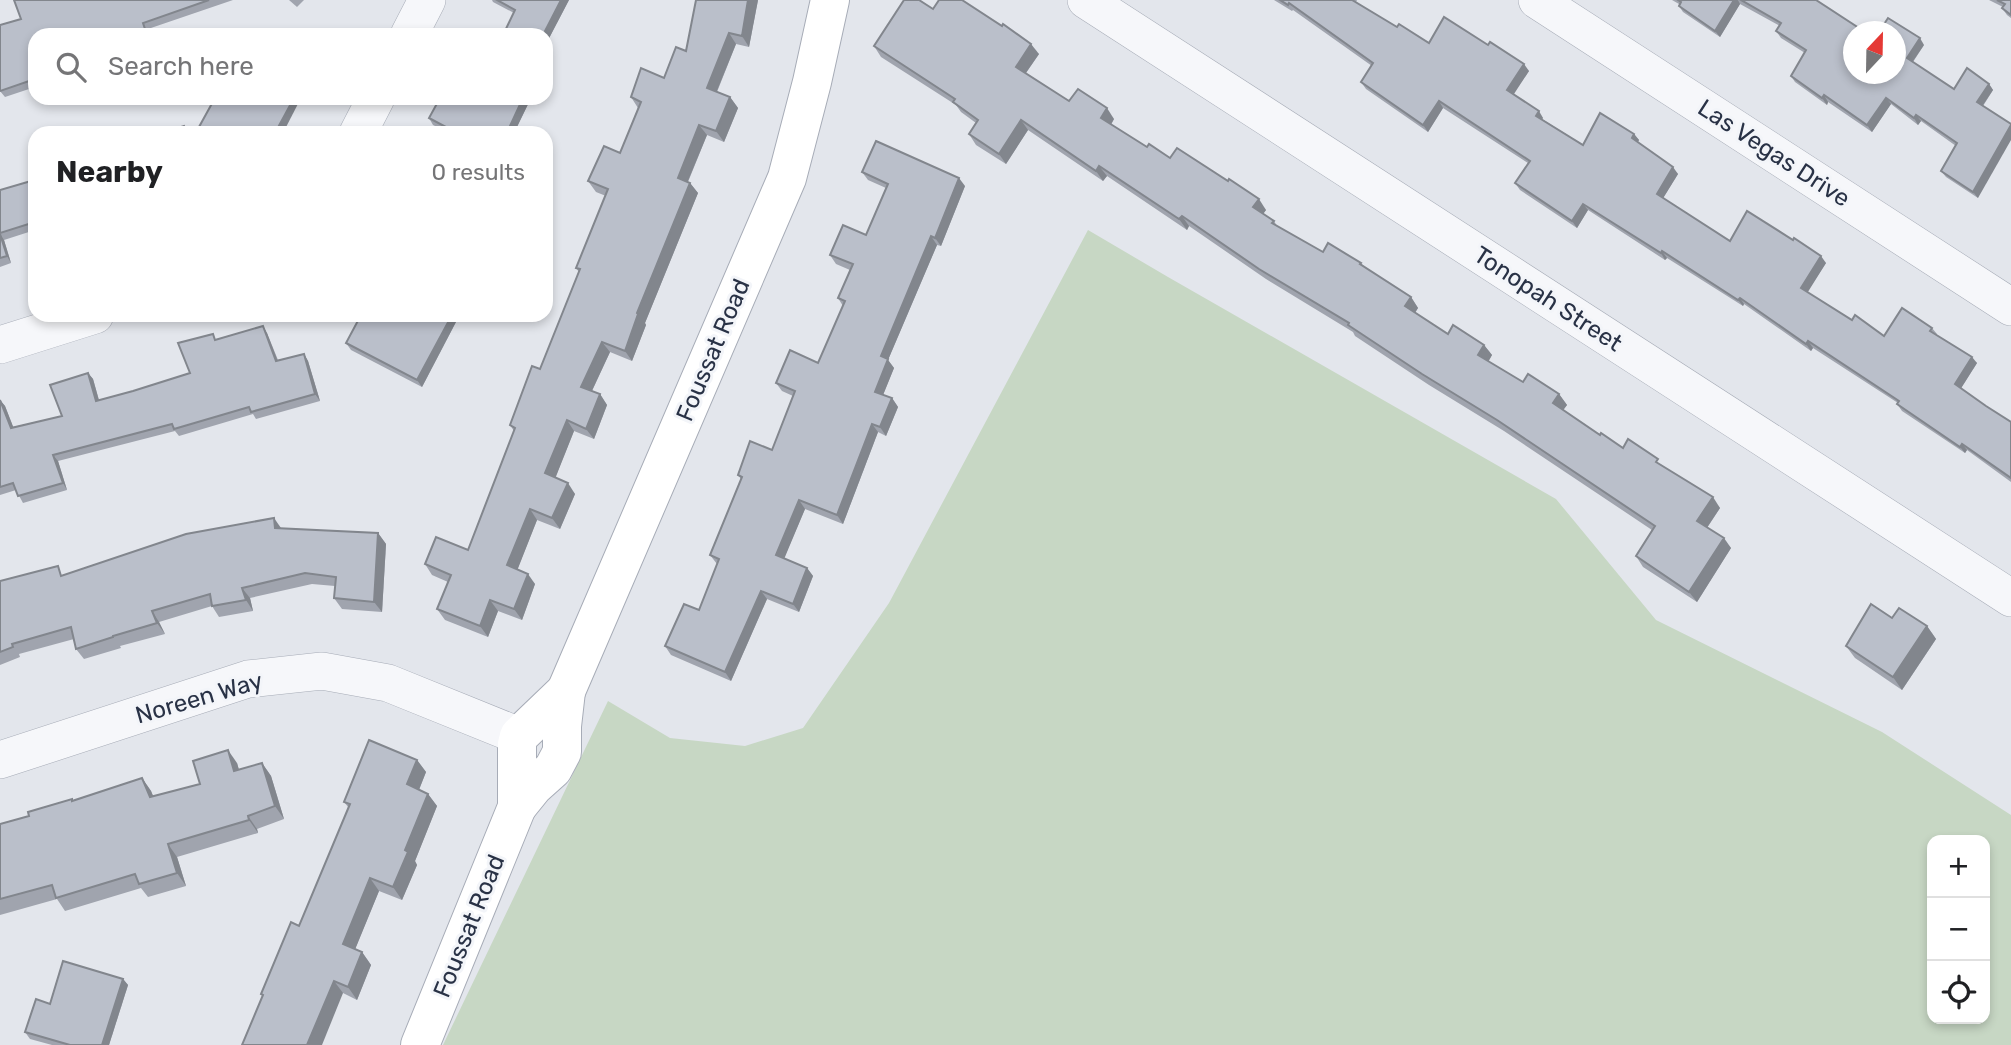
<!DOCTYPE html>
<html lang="en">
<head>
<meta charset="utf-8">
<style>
  :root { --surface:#fff; --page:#f2f2f2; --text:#202124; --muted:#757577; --line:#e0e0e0 }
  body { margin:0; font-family:Rubik,sans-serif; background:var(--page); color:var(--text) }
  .controls { position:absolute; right:21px; bottom:21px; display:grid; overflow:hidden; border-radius:14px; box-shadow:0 4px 10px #0003 }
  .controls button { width:63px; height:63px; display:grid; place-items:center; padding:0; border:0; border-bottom:2px solid var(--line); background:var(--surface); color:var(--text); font:35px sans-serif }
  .compass { position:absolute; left:1843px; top:21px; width:63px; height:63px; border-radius:50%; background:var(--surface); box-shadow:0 4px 10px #0003; rotate:22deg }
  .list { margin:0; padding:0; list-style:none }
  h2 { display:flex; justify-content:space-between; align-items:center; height:91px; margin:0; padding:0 28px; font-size:30px }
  h2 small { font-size:23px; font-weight:400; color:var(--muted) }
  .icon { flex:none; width:38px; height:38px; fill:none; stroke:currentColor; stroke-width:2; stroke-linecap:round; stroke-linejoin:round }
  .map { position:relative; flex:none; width:2011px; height:1045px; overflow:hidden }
  .search { position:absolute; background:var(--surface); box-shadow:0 4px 10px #0003; left:28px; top:28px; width:525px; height:77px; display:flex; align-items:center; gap:18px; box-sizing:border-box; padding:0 24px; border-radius:21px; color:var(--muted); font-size:26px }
  .panel { position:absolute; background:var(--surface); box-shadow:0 4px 10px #0003; left:28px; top:126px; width:525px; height:196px; border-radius:21px }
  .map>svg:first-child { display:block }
</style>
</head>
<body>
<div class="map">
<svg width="2011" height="1045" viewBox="0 0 2011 1045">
  <rect width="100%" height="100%" fill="#e3e6ec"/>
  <path fill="#c7d7c4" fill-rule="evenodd" d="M1088 230 1168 277 1556 499 1656 620 1882 732 2011 815V1045H443L608 701 670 738 745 746 803 728 889 603ZM1932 840H1985V1019H1932Z"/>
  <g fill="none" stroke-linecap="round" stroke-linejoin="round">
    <defs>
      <g id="minor">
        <path d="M1086 0 2011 598"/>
        <path d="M1537 0 2011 307"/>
        <path d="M409 35 427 0"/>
        <path d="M358 133 376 98"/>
        <path d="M0 345 95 315"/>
        <path d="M0 760 248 679 322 671 388 683 519 736"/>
      </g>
      <g id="secondary">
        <path d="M566 691 787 178 812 82 830 0"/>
        <path d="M566 691 562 726V752L553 769 534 786 517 807V744L519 736Z"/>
        <path d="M420 1045 517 807"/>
      </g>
    </defs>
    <use href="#minor" stroke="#a7acb7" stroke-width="38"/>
    <use href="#secondary" stroke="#a7acb7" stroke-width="40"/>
    <use href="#minor" stroke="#f6f7fa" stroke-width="37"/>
    <use href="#secondary" stroke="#fff" stroke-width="38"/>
  </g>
  <g fill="#a0a4ae">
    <path d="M14 0H233L148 29 150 35H35V87L5 97 0 91 21 19Z"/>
    <path d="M289 0H304L297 7Z"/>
    <path d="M492 0H569L546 44 514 13 493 2Z"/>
    <path d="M758 0 749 47 736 44 717 92 730 97 738 108 724 142 707 135 688 182 690 183 698 193 645 323 646 325 632 361 610 352 592 391 600 394 607 405 594 439 574 431 555 478 575 494 560 529 537 520 517 570 535 584 522 620 498 611 488 637 445 620 437 609 448 582 432 575 425 564 468 550 514 431 510 425 540 369 579 272 576 268 606 196 596 192 588 181 620 153 638 108 631 97 664 78 686 51Z"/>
    <path d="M1274 0H1357L1356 2 1397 27 1429 43 1529 71 1513 94 1543 118 1542 119 1583 145 1634 134 1639 140 1638 142 1678 174 1663 198 1730 241 1826 263 1807 292 1852 320 1884 336 1932 328 1937 334 1936 335 1977 363 1961 388 1986 406 2011 422V482L1967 450 1965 453 1902 411 1897 404 1898 403 1813 348 1811 351 1744 304 1743 306 1667 258 1665 260 1588 210 1577 228 1520 190 1515 183 1528 163 1443 108 1428 132 1366 89 1361 82 1372 66 1293 10 1292 11Z"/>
    <path d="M1672 0H1816L1853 74 1924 45 1913 62 1954 89 1989 84 1993 90 1983 106 1978 198 1946 177 1941 171 1956 146 1921 121 1918 125 1891 104 1872 132 1828 102 1827 105 1795 82 1791 76 1805 53 1781 38 1776 31 1780 26 1740 4 1720 37 1683 12 1679 6V4Z"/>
    <path d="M1989 0H2011V18L2007 15 2002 8 2003 7Z"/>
    <path d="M933 9 1039 54 1026 73 1069 101 1114 119 1111 125 1147 147 1170 158 1266 210 1263 214 1274 221 1277 226 1323 252 1361 263 1364 267 1411 297 1418 308 1415 313 1448 334 1484 345 1492 355 1488 361 1523 382 1559 394 1567 405 1563 410 1600 435 1623 448 1663 466 1720 508 1707 528 1731 548 1697 602 1643 567 1636 556 1652 530 1504 431 1429 385 1355 336 1353 332 1266 279 1189 226 1187 230 1107 176 1103 181 1028 130 1006 164 976 145 969 134 976 123 961 112 956 105 881 57 874 46Z"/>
    <path d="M440 98H531L516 129 519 133H449L433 125 429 118Z"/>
    <path d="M862 172 965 186 941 246 937 245 888 360 894 368 883 395 892 398 898 407 886 436 878 432 843 524 805 509 784 558 807 568 813 576 799 612 767 599 731 681 671 655 665 646 699 610 717 564 710 555 741 479 738 475 772 450 793 396 782 391 776 383 818 363 843 306 838 298 850 270 836 264 830 255 866 235 886 188 868 180Z"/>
    <path d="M35 174V230L4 240 11 263 0 267V190L31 181Z"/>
    <path d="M457 320 422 387 351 350 346 343Z"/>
    <path d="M267 333 278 360 304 354 308 361 320 401 256 419 253 414 179 436 175 431 58 461 67 490 23 503 16 490 0 495V400L5 406 13 427 62 416 88 373 93 379 99 400 133 391 190 373 217 340Z"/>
    <path d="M281 528 378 533 386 544 382 612 342 609 334 598 335 586 312 584 250 598 253 611 219 617 212 606 159 622 165 634 120 646 121 648 84 659 76 649 74 639 19 654 20 657 0 665V581L64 575Z"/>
    <path d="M1892 618 1927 626 1936 639 1902 690 1855 658 1846 646Z"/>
    <path d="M417 760 426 772 419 790 428 794 437 806 415 861 417 865 402 900 379 891 355 949 362 952 371 965 357 1000 343 993 263 996 261 994 299 926 349 808 344 802Z"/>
    <path d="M237 763 239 770 262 763 271 776 284 819 257 829 258 833 177 857 186 886 148 897 141 888 65 911 57 899 0 915V824L29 816 142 778 151 791 153 796 200 784Z"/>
    <path d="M123 979 128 985 109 1045H52L30 1039 25 1032 50 1004Z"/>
  </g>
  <g fill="#82868d">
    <path d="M561 0H569L546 44V35H543Z"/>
    <path d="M748 0H758L749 47 742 36Z"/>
    <path d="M1734 0H1738L1740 4 1720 37 1715 31Z"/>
    <path d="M729 33 736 44 714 98 707 88Z"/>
    <path d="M1920 38 1924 45 1911 64 1907 58Z"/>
    <path d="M1031 44 1039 54 1023 77 1016 67Z"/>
    <path d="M547 46 552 52 546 65V48Z"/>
    <path d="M1524 64 1529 71 1512 97 1507 90Z"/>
    <path d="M1989 84 1993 90 1981 108 1977 102Z"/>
    <path d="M1824 95 1828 102 1827 105 1822 98Z"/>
    <path d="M730 97 738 108 724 142 716 131Z"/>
    <path d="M294 98H301L283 133H275Z"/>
    <path d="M523 98H531L516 129 519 133H513L510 126Z"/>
    <path d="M1886 98 1891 104 1872 132 1867 125Z"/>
    <path d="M1439 101 1443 108 1428 132 1423 125Z"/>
    <path d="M1107 108 1114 119 1108 129 1101 118Z"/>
    <path d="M1539 111 1543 118 1540 122 1536 116Z"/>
    <path d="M1916 115 1921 121 1918 125 1914 118Z"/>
    <path d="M1021 120 1028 130 1006 164 999 154Z"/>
    <path d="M699 125 707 135 685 188 678 178Z"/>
    <path d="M2011 125V140L1978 198 1973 192Z"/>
    <path d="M1634 134 1639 140 1636 145 1632 138Z"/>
    <path d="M1099 166 1107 176 1103 181 1096 171Z"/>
    <path d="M1673 167 1678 174 1662 200 1657 194Z"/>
    <path d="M959 178 965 186 941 246 935 238Z"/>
    <path d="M690 183 698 193 645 323 646 325 632 361 625 351 637 313Z"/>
    <path d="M1259 199 1266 210 1260 218 1253 207Z"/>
    <path d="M1583 204 1588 210 1577 228 1572 221Z"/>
    <path d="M1182 216 1189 226 1187 230 1179 219Z"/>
    <path d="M0 234 4 240 11 263 7 256Z"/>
    <path d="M931 236 937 245 888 360 894 368 881 400 875 392 881 356Z"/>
    <path d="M1662 251 1667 258 1665 260 1661 253Z"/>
    <path d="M1821 256 1826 263 1806 295 1801 288Z"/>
    <path d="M1411 297 1418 308 1412 317 1405 306Z"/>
    <path d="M1740 298 1744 304 1743 306 1738 300Z"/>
    <path d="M452 315H454L457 320 422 387 417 380Z"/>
    <path d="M263 326 267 333 280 367 276 361Z"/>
    <path d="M1808 341 1813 348 1811 351 1806 344Z"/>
    <path d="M602 342 610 352 589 397 581 387Z"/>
    <path d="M1484 345 1492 355 1486 366 1478 355Z"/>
    <path d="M304 354 308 361 320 401 315 394Z"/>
    <path d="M1972 357 1977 363 1960 390 1955 384Z"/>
    <path d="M88 373 93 379 101 408 96 401Z"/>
    <path d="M600 394 607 405 594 439 586 429Z"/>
    <path d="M1559 394 1567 405 1561 413 1553 403Z"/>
    <path d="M892 398 898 407 886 436 880 427Z"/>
    <path d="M0 400 5 406 16 434 11 428Z"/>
    <path d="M567 420 574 431 553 484 545 473Z"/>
    <path d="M872 424 878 432 843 524 837 515Z"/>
    <path d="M1962 444 1967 450 1965 453 1960 447Z"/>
    <path d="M53 455 58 461 67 490 63 483Z"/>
    <path d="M568 483 575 494 560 529 552 518Z"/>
    <path d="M1713 497 1720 508 1704 532 1697 521Z"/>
    <path d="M799 500 805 509 782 564 776 555Z"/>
    <path d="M530 509 537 520 515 576 507 565Z"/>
    <path d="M274 518 281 528H275Z"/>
    <path d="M378 533 386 544 382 612 374 602Z"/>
    <path d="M1724 538 1731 548 1697 602 1689 592Z"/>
    <path d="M807 568 813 576 799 612 793 604Z"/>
    <path d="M528 574 535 584 522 620 514 609Z"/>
    <path d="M242 588 250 598 253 611 246 600Z"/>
    <path d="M761 591 767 599 731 681 725 672Z"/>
    <path d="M490 600 498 611 488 637 480 626Z"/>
    <path d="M152 611 159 622 165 634 157 623Z"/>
    <path d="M1927 626 1936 639 1902 690 1893 677Z"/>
    <path d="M228 750 237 763 243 784 234 771Z"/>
    <path d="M417 760 426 772 416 797 407 784Z"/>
    <path d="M262 763 271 776 284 819 275 806Z"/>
    <path d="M142 778 151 791 159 810 150 797Z"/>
    <path d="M428 794 437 806 415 861 417 865 402 900 393 887 405 850Z"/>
    <path d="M248 816 257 829 258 833 249 820Z"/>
    <path d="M168 844 177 857 186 886 177 873Z"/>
    <path d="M370 878 379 891 352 957 343 944Z"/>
    <path d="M362 952 371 965 357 1000 348 987Z"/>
    <path d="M123 979 128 985 109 1045H102Z"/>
    <path d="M334 981 343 993 322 1045H307Z"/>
  </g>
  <g fill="#babfca" stroke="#82868d" stroke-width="2">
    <path d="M14 0H209L143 23 145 29 129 35H35V79L0 91V25L21 19Z"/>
    <path d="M497 0H561L543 35H503L515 10Z"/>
    <path d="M696 0H748L742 36 729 33 707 88 730 97 716 131 699 125 678 178 690 183 637 313 638 314 625 351 602 342 581 387 600 394 586 429 567 420 545 473 568 483 552 518 530 509 507 565 528 574 514 609 490 600 480 626 437 609 451 575 425 564 436 537 468 550 515 428 510 425 532 366 540 369 580 269 576 268 608 189 588 181 604 146 620 153 641 102 631 97 641 68 664 78 676 47 686 51Z"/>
    <path d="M904 0H919L933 9 939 0H962L1002 26 1003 24 1031 44 1016 67 1069 101 1078 89 1107 108 1101 118 1147 147 1149 144 1170 158 1177 148 1228 181 1229 179 1259 199 1253 207 1274 221 1272 223 1323 252 1328 243 1361 263 1360 264 1411 297 1405 306 1448 334 1453 325 1484 345 1478 355 1523 382 1528 374 1559 394 1553 403 1600 435 1601 433 1623 448 1628 439 1658 459 1656 462 1713 497 1697 521 1724 538 1689 592 1636 556 1655 526 1497 420 1422 374 1348 325 1349 323 1259 269 1182 216 1179 219 1099 166 1096 171 1021 120 999 154 969 134 978 120 953 102 955 99 874 46Z"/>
    <path d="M1280 0H1352L1397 27 1399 24 1429 43 1444 17 1488 45 1490 42 1524 64 1507 90 1539 111 1536 116 1583 145 1600 113 1634 134 1632 138 1673 167 1657 194 1730 241 1747 211 1793 240 1794 238 1821 256 1801 288 1852 320 1855 315 1884 336 1902 308 1932 328 1930 331 1972 357 1955 384 1986 406 2011 422V478L1962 444 1960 447 1897 404 1899 401 1808 341 1806 344 1740 298 1738 300 1662 251 1661 253 1583 204 1572 221 1515 183 1530 161 1439 101 1423 125 1361 82 1373 63 1289 3 1288 5Z"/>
    <path d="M1678 0H1734L1715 31 1679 6 1681 2Z"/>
    <path d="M1741 0H1816L1865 32H1853V74H1895V32H1879L1888 18 1920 38 1907 58 1954 89 1967 68 1989 84 1977 102 2011 124V125L1973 192 1941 171 1957 143 1916 115 1914 118 1886 98 1867 125 1824 95 1822 98 1791 76 1806 50 1776 31 1781 23Z"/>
    <path d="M1997 0H2011V15L2002 8 2005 4Z"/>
    <path d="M215 98H294L275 133H209L199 127Z"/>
    <path d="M440 98H523L510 126 515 128 513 133H457L429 118Z"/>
    <path d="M184 126 187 133H163Z"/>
    <path d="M876 141 959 178 935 238 931 236 881 356 888 359 875 392 892 398 880 427 872 424 837 515 799 500 776 555 807 568 793 604 761 591 725 672 665 646 684 604 699 610 719 559 710 555 742 477 738 475 750 441 772 450 795 391 776 383 790 350 818 363 845 301 838 298 853 264 830 255 843 225 866 235 888 184 862 172Z"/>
    <path d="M35 174V222L0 233V190L31 181 30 176Z"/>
    <path d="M0 234 7 256 0 258Z"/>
    <path d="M361 315H452L417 380 346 343Z"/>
    <path d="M263 326 276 361 304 354 315 394 251 412 249 407 174 429 172 424 53 455 63 483 18 496 13 483 0 487V400L11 428 62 416 50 385 88 373 96 401 133 391 190 373 178 343 213 334 215 340Z"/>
    <path d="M274 518 275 528 378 533 374 602 334 598 336 577 305 573 242 588 246 600 212 606 210 594 152 611 157 623 113 636V637L76 649 71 627 12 644 13 647 0 652V581L58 566 61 576 186 534Z"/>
    <path d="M1871 604 1892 618 1899 608 1927 626 1893 677 1846 646Z"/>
    <path d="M369 740 417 760 407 784 428 794 405 850 408 852 393 887 370 878 343 944 362 952 348 987 334 981 307 1045H242L263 995 261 994 291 922 299 926 350 804 344 802Z"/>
    <path d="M228 750 234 771 262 763 275 806 248 816 249 820 168 844 177 873 139 884 135 874 56 898 52 885 0 899V824L29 816 28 812 72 799V801L142 778 150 797 200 784 193 761Z"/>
    <path d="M63 961 123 979 102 1045H70L25 1032 36 999 50 1004Z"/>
  </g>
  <g text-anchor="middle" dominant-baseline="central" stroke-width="6" stroke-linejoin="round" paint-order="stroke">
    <g font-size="24" fill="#293246" stroke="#f3f5f9">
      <text transform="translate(1774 153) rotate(33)">Las Vegas Drive</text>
      <text transform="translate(1548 299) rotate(33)">Tonopah Street</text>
      <text transform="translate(713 350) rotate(-67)">Foussat Road</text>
      <text transform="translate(199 698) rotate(-16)">Noreen Way</text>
      <text transform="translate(469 926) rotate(-68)">Foussat Road</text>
    </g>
  </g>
</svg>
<div class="controls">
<button>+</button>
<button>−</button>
<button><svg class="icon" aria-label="locate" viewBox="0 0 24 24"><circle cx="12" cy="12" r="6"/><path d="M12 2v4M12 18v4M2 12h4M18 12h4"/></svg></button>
</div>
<svg class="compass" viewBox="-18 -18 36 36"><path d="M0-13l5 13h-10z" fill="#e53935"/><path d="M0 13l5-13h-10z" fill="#757577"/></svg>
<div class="search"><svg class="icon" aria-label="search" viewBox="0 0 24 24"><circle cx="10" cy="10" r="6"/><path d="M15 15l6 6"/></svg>Search here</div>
<section class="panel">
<h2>Nearby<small>0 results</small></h2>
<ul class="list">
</ul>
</section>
</div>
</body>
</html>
